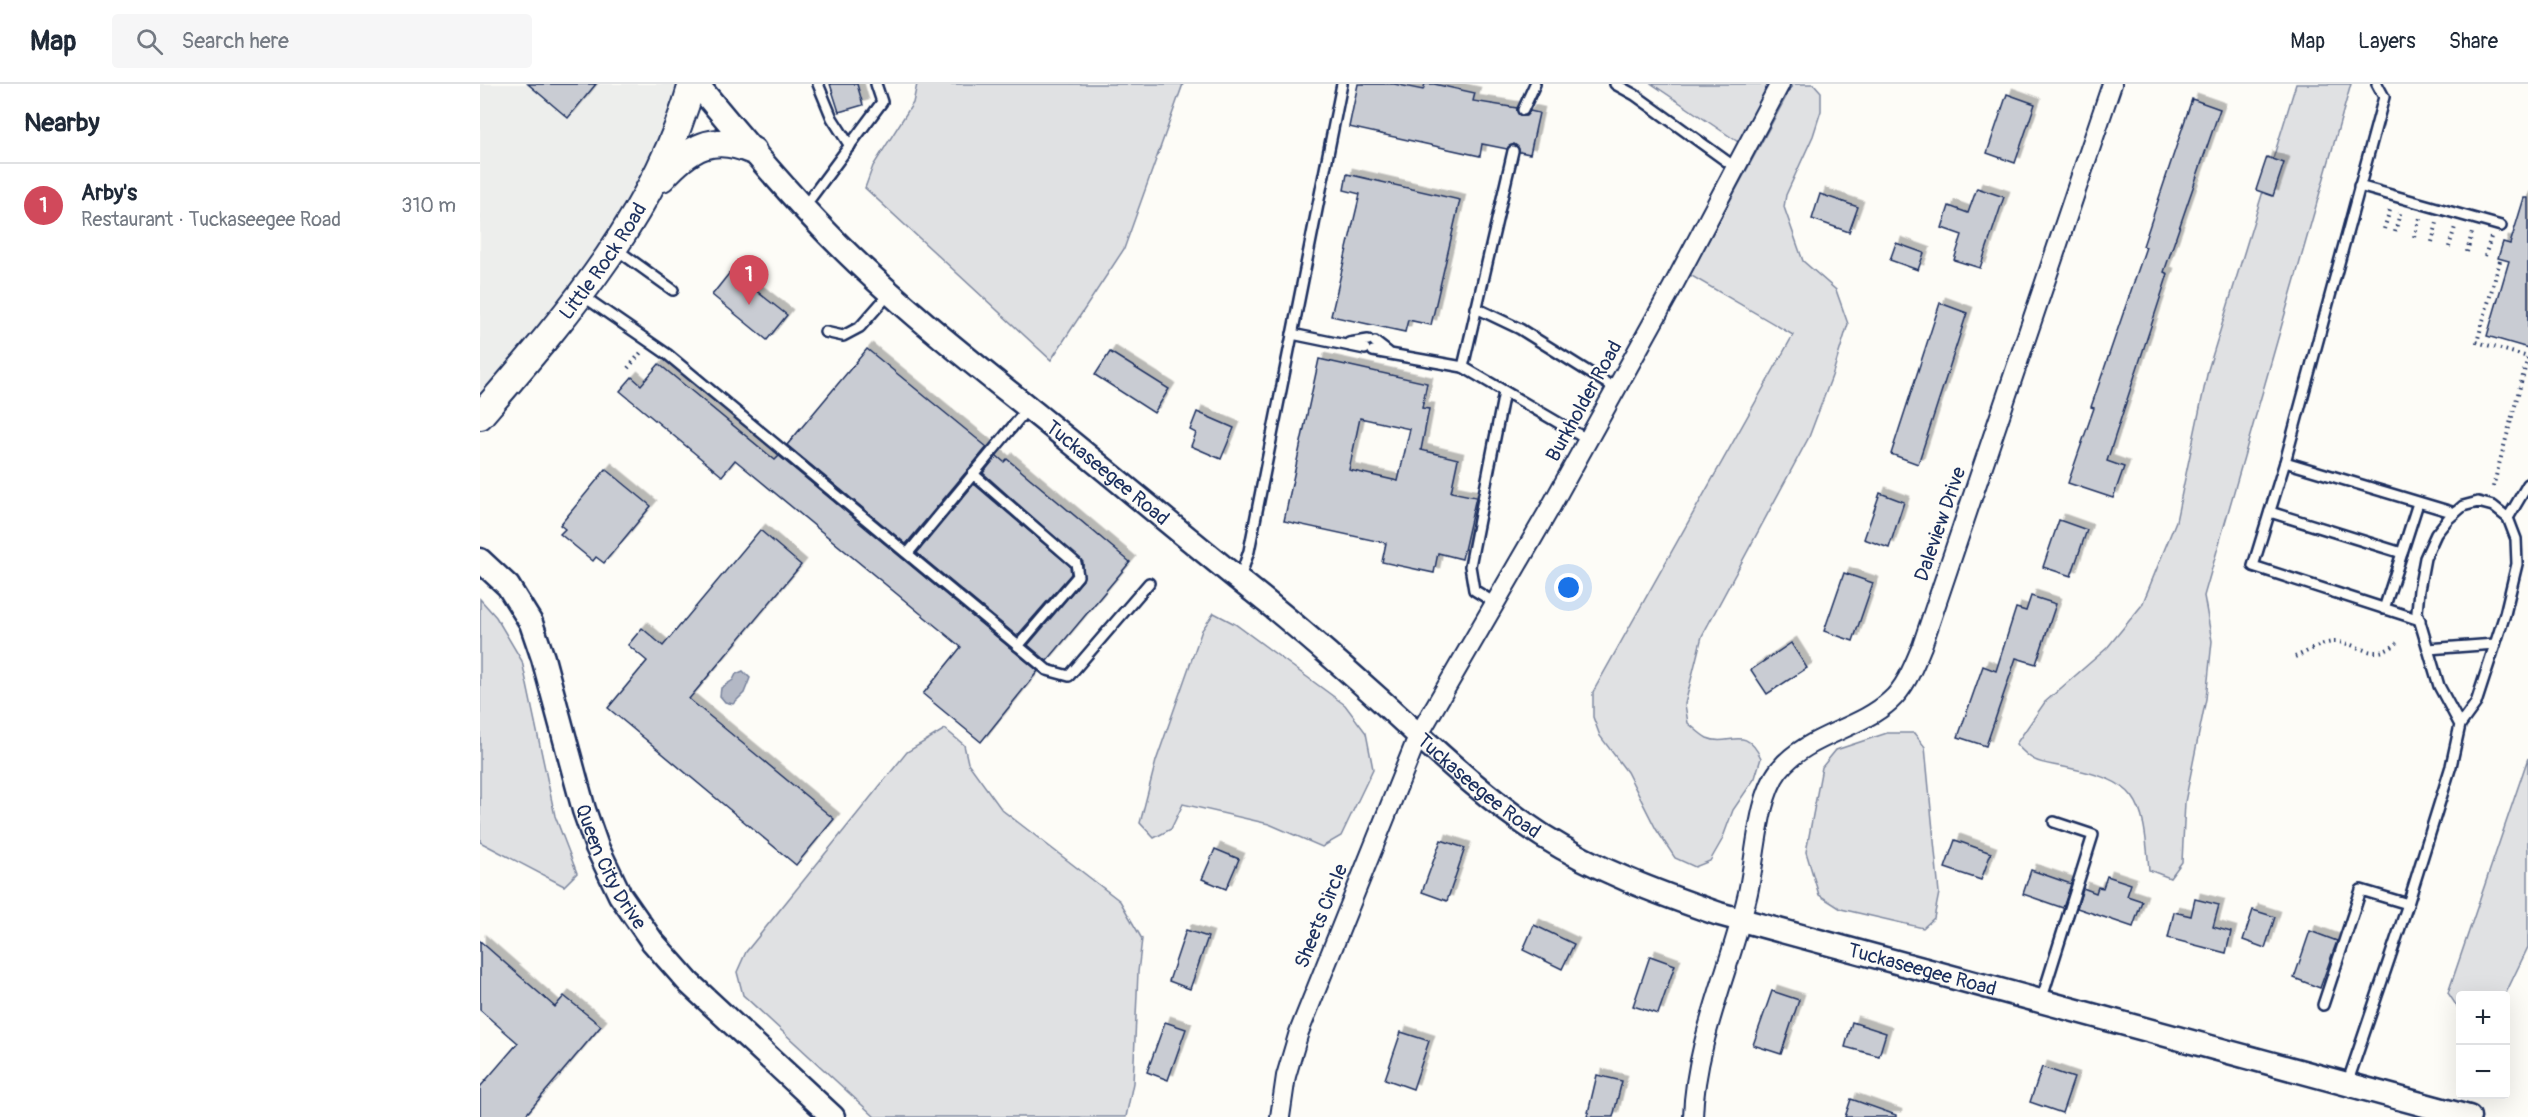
<!DOCTYPE html>
<html lang="en">
<head>
<meta charset="utf-8">
<style>
  :root { --surface:#fff; --page:#f6f6f7; --text:#1f2937; --muted:#747a83; --line:#e0e1e3; --accent:#d1495b }
  body { margin:0; font-family:Pangolin,sans-serif; background:var(--page); color:var(--text) }
  .controls { position:absolute; right:18px; bottom:18px; display:grid; overflow:hidden; border-radius:6px; box-shadow:0 6px 24px #0002 }
  .controls button { width:54px; height:54px; display:grid; place-items:center; padding:0; border:0; border-bottom:2px solid var(--line); background:var(--surface); color:var(--text); font:30px sans-serif }
  .you { position:absolute; left:1089px; top:504px; width:21px; height:21px; margin:-15px; border:4px solid #fff; border-radius:50%; background:#1a73e8; box-shadow:0 0 0 9px #1a73e833 }
  .badge { display:grid; place-items:center; width:39px; height:39px; border-radius:50%; background:var(--accent); color:#fff; font-size:20px; font-weight:700 }
  .pin { position:absolute; translate:-50% -50px; filter:drop-shadow(0 2px 3px #0008) }
  .pin::after { content:''; position:absolute; top:32px; width:21px; height:18px; background:inherit; clip-path:polygon(0 0,100% 0,50% 100%) }
  .list { margin:0; padding:0; list-style:none }
  h2 { display:flex; justify-content:space-between; align-items:center; height:78px; margin:0; padding:0 24px; font-size:26px }
  h2 small { font-size:20px; font-weight:400; color:var(--muted) }
  .list li { display:grid; grid-template-columns:39px 1fr auto; gap:18px; align-items:center; box-sizing:border-box; height:84px; padding:0 24px; border-top:2px solid var(--line) }
  .list b { display:block; font-size:22px; white-space:nowrap }
  .list p { margin:0; font-size:20px; white-space:nowrap; color:var(--muted) }
  .list em { font-size:20px; font-style:normal; color:var(--muted) }
  .icon { flex:none; width:33px; height:33px; fill:none; stroke:currentColor; stroke-width:2; stroke-linecap:round; stroke-linejoin:round }
  .map { position:relative; flex:none; width:2048px; height:1033px; overflow:hidden }
  header { display:flex; align-items:center; gap:36px; box-sizing:border-box; height:84px; padding:0 30px; background:var(--surface); border-bottom:2px solid var(--line) }
  header strong { font-size:28px }
  nav { display:flex; gap:33px; margin-inline-start:auto; font-size:21px }
  .search { width:420px; height:54px; background:var(--page); display:flex; align-items:center; gap:15px; box-sizing:border-box; padding:0 21px; border-radius:6px; color:var(--muted); font-size:22px }
  main { display:flex }
  aside { flex:1; background:var(--surface) }
  .map>svg:first-child { display:block }
</style>
</head>
<body>
<header>
<strong>Map</strong>
<div class="search"><svg class="icon" aria-label="search" viewBox="0 0 24 24"><circle cx="10" cy="10" r="6"/><path d="M15 15l6 6"/></svg>Search here</div>
<nav><a>Map</a><a>Layers</a><a>Share</a></nav>
</header>
<main>
<aside>
<h2>Nearby<small></small></h2>
<ul class="list">
<li><span class="badge">1</span><div><b>Arby's</b><p>Restaurant · Tuckaseegee Road</p></div><em>310 m</em></li>
</ul>
</aside>
<div class="map">
<svg width="2048" height="1033" viewBox="0 0 2048 1033">
  <defs>
    <filter id="shadow"><feDropShadow dx="5.5" dy="-5.5" stdDeviation="0" flood-color="#0004"/></filter>
  </defs>
  <rect width="100%" height="100%" fill="#fdfcf7"/>
  <filter id="ink" filterUnits="userSpaceOnUse"><feTurbulence type="fractalNoise" baseFrequency=".0167" numOctaves="2"/><feDisplacementMap in="SourceGraphic" scale="12" xChannelSelector="R" yChannelSelector="G"/><feConvolveMatrix kernelMatrix="1 2 1 2 8 2 1 2 1" color-interpolation-filters="sRGB"/></filter>
  <g filter="url(#ink)">
    <path fill="#edeeec" d="M0 0H210L166 110 0 329Z"/>
    <g fill="#e0e1e3" stroke="#7e88a0" stroke-width="1.5">
      <path d="M437 0H703L644 165 571 276 385 104 393 82 433 19Z"/>
      <path d="M1172 0H1296L1267 64Z"/>
      <path d="M1313 0H1334L1341 8V27L1333 52 1306 111 1304 123 1323 177 1356 206 1368 240 1352 292 1329 353 1222 552 1205 620 1208 639C1214 644 1221 651 1227 654 1250 664 1264 639 1281 674L1275 694 1253 726 1242 756 1230 777 1215 783 1195 774 1176 745 1147 688 1120 652 1113 633V608L1313 251 1210 191Z"/>
      <path d="M1816 0H1871L1724 512 1732 557 1726 615 1705 718 1702 778 1690 794 1669 786C1663 713 1659 698 1584 683 1559 678 1554 680 1536 660L1565 618 1627 564 1662 521 1696 437 1728 286Z"/>
      <path d="M0 515 16 533 42 577 75 732 97 789 84 802 0 758Z"/>
      <path d="M734 529 755 540 865 621 886 649 893 685 861 752 842 763 789 740 703 720 691 745 674 754 660 739 676 677 722 546Z"/>
      <path d="M465 645 484 661 488 679 522 726 640 817 662 855 658 888 653 999 646 1033H395L263 911 257 888 266 868 427 668Z"/>
      <path d="M1407 649H1434L1445 663 1459 809 1454 834 1443 844 1361 825 1339 811 1326 768 1342 683 1356 666Z"/>
      <path d="M2048 674V863L2025 911 1980 912V927L1968 909Z"/>
    </g>
    <path fill="#b3b8c5" stroke="#76819c" stroke-width="1.5" d="M263 587 270 594 264 609 253 620 245 618 240 612 241 604 253 596 256 590Z"/>
    <g fill="#c9ccd3" stroke="#1b2f5e" stroke-width="1.5" fill-rule="evenodd" filter="url(#shadow)">
      <path d="M48 0H116L88 34Z"/>
      <path d="M350 0H377L383 21 359 28Z"/>
      <path d="M878 0H914L943 6 945 0H954L995 9 993 17 1037 24 1041 32H1046L1050 27 1059 29 1050 70 1040 68 1038 63 1034 60 1027 65 1002 60 1000 72 869 43Z"/>
      <path d="M1527 10 1555 20 1535 79 1507 69Z"/>
      <path d="M1712 15 1740 25 1684 188 1688 190 1627 377 1644 383 1633 414 1588 399 1614 324 1611 323 1666 163 1663 162Z"/>
      <path d="M1787 73 1804 79 1793 112 1776 106Z"/>
      <path d="M867 90 980 116 951 241 928 236 925 248 851 232 880 110 864 106Z"/>
      <path d="M1497 104 1524 113 1500 184 1474 176 1482 151 1462 144 1469 122 1488 129Z"/>
      <path d="M1340 110 1378 123 1369 148 1332 135Z"/>
      <path d="M2044 114H2048V264L2007 252 2029 177 2018 174 2023 158 2030 160Z"/>
      <path d="M1416 159 1444 169 1438 186 1410 176Z"/>
      <path d="M251 187 307 231 287 256 232 211Z"/>
      <path d="M1460 219 1487 229 1438 380 1411 370Z"/>
      <path d="M387 265 507 363 426 460 307 361Z"/>
      <path d="M630 268 689 305 674 329 615 291Z"/>
      <path d="M839 275 947 299 942 324 949 325 941 366 978 375 971 408 996 413 982 475 958 469 954 489 902 478 906 459 804 437ZM880 334 930 345 918 397 869 386Z"/>
      <path d="M179 280 295 376 299 372 558 587 501 658 443 610 481 563 255 376 242 392 140 307 152 293 161 301Z"/>
      <path d="M717 328 754 344 741 375 711 362 716 349 710 346Z"/>
      <path d="M517 372 524 378 527 375 650 478 567 577 548 561 603 496V478L503 389Z"/>
      <path d="M126 385 171 422 124 479 116 473 113 477 80 450 85 445 80 441Z"/>
      <path d="M494 400 590 482 591 490 537 552 437 469Z"/>
      <path d="M1400 409 1424 418 1409 464 1384 455Z"/>
      <path d="M1579 436 1607 446 1591 492 1563 483Z"/>
      <path d="M280 446 321 481 209 615 354 735 316 781 128 624 167 577 148 561 162 544 183 562Z"/>
      <path d="M1364 489 1393 499 1373 557 1344 547Z"/>
      <path d="M1551 512 1576 520 1556 580 1536 574 1506 662 1478 653 1503 582 1516 587 1536 524 1546 527Z"/>
      <path d="M1311 559 1327 584 1287 610 1271 586Z"/>
      <path d="M961 756 985 764 967 817 942 808Z"/>
      <path d="M1475 756 1511 769 1501 796 1465 784Z"/>
      <path d="M735 765 759 775 746 805 722 795Z"/>
      <path d="M1551 786 1591 800 1583 824 1543 810Z"/>
      <path d="M1627 792 1651 800 1647 812 1662 817 1653 843 1597 824 1603 804 1616 809 1618 803 1623 804Z"/>
      <path d="M1715 815 1739 821 1733 843 1751 848 1746 869 1688 854 1694 828 1711 832Z"/>
      <path d="M1773 826 1795 833 1785 864 1763 856Z"/>
      <path d="M1054 841 1094 860 1082 885 1043 866Z"/>
      <path d="M706 846 728 853 710 905 689 897Z"/>
      <path d="M1830 847 1857 857 1840 904 1814 894Z"/>
      <path d="M0 857 75 923 84 912 121 942 44 1033H0V1003L38 959 0 926Z"/>
      <path d="M1170 872 1195 881 1178 930 1153 922Z"/>
      <path d="M1292 907 1319 916 1301 970 1273 961Z"/>
      <path d="M685 938 706 945 688 996 667 988Z"/>
      <path d="M1372 938 1406 949 1399 972 1365 963Z"/>
      <path d="M921 948 949 957 933 1005 905 995Z"/>
      <path d="M1562 983 1594 994 1582 1029 1550 1018Z"/>
      <path d="M1117 991 1142 997 1133 1033H1107Z"/>
      <path d="M1371 1015 1416 1031V1033H1365Z"/>
    </g>
    <g fill="none" stroke-linecap="round" stroke-linejoin="round">
      <defs>
        <g id="service">
          <path d="M338 0 352 34 370 62"/>
          <path d="M1135 0 1155 11 1256 84"/>
          <path d="M1897 0 1904 13 1805 378 1773 482 1940 536"/>
          <path d="M1043 26 1055 0"/>
          <path d="M1033 67 983 283 1108 356"/>
          <path d="M1879 102 2021 142"/>
          <path d="M324 123 402 18 396 0"/>
          <path d="M136 165 193 206"/>
          <path d="M103 212 187 270 567 586 589 592 669 499"/>
          <path d="M996 224 1040 245 1136 305"/>
          <path d="M345 248 363 252 380 243 409 210"/>
          <path d="M812 250 885 265"/>
          <path d="M895 258 908 268"/>
          <path d="M869 259 888 256"/>
          <path d="M893 267 983 283"/>
          <path d="M1805 378 1975 429"/>
          <path d="M493 390 596 479 598 492 538 562"/>
          <path d="M1790 428 1922 469"/>
          <path d="M2028 434 2048 400"/>
          <path d="M428 469 548 324"/>
          <path d="M760 494 769 467 862 0"/>
          <path d="M1015 519 994 506 990 482 1024 308"/>
          <path d="M1904 525 1938 419"/>
          <path d="M1948 565 2015 560"/>
          <path d="M1561 917 1613 751 1574 738"/>
          <path d="M1843 921 1881 806 1928 820"/>
          <path d="M1867 1000 1928 820 1971 682 1980 641 1996 619 2025 530 2037 480 2036 455 2028 434 2013 422 1998 418 1983 422 1968 435 1956 450 1945 474 1939 506 1937 528 1959 602 1980 641"/>
        </g>
        <g id="minor">
          <path d="M800 1033 806 992 819 948 938 652 1069 426 1192 204 1300 0"/>
          <path d="M1213 1033C1215 958 1250 885 1267 813 1276 777 1277 714 1299 686 1327 651 1378 646 1410 617 1426 603 1434 581 1442 562L1632 0"/>
        </g>
        <g id="tertiary">
          <path id="s1" d="M217 0C262 55 308 110 358 160 427 229 506 289 581 350 645 402 708 455 773 507 816 541 858 578 899 615 952 663 1003 713 1063 752 1118 787 1178 809 1239 830L1989 1033"/>
          <path id="s2" d="M0 476 28 502 51 539 63 574 104 726 117 763 140 811 172 857 209 899 353 1033"/>
        </g>
        <g id="secondary">
          <path d="M182 94C210 63 233 49 273 67"/>
          <path id="s3" d="M0 332C86 232 176 130 212 0"/>
        </g>
      </defs>
      <use href="#service" stroke="#1b2f5e" stroke-width="14"/>
      <use href="#minor" stroke="#1b2f5e" stroke-width="22"/>
      <use href="#tertiary" stroke="#1b2f5e" stroke-width="27"/>
      <use href="#secondary" stroke="#1b2f5e" stroke-width="30"/>
      <g stroke="#1b2f5e" stroke-width="4" stroke-dasharray="1.5 4.5" stroke-linecap="butt">
        <path d="M1904 145 1911 123"/>
        <path d="M1915 148 1921 126"/>
        <path d="M1934 153 1941 131"/>
        <path d="M1952 158 1958 135"/>
        <path d="M1969 163 1975 143"/>
        <path d="M1987 168 1993 145"/>
        <path d="M2005 172 2011 153"/>
        <path d="M2020 177 1997 258 2048 273"/>
        <path d="M148 284 163 266"/>
        <path d="M2013 403 2048 273"/>
        <path d="M1815 573C1827 568 1842 558 1855 558 1879 558 1893 580 1917 559"/>
      </g>
      <use href="#service" stroke="#fdfcf7" stroke-width="9"/>
      <use href="#minor" stroke="#fdfcf7" stroke-width="18"/>
      <use href="#tertiary" stroke="#fdfcf7" stroke-width="22"/>
      <use href="#secondary" stroke="#fdfcf7" stroke-width="26"/>
    </g>
  </g>
  <g text-anchor="middle" dominant-baseline="central" stroke-width="4.5" stroke-linejoin="round" paint-order="stroke">
    <g font-size="20" fill="#1b2f5e" stroke="#fdfcf7">
      <text stroke="none"><textPath href="#s3" startOffset="198">Little Rock Road</textPath></text>
      <text transform="translate(1104 317) rotate(-61)">Burkholder Road</text>
      <text stroke="none"><textPath href="#s1" startOffset="567">Tuckaseegee Road</textPath></text>
      <text transform="translate(1460 440) rotate(-71)">Daleview Drive</text>
      <text stroke="none"><textPath href="#s1" startOffset="1053">Tuckaseegee Road</textPath></text>
      <text stroke="none"><textPath href="#s2" startOffset="339">Queen City Drive</textPath></text>
      <text transform="translate(841 832) rotate(-68)">Sheets Circle</text>
      <text stroke="none"><textPath href="#s1" startOffset="1538">Tuckaseegee Road</textPath></text>
    </g>
  </g>
</svg>
<div class="controls">
<button>+</button>
<button>−</button>
</div>
<div class="you"></div>
<div class="pin badge" style="left:269px;top:221px">1</div>
</div>
</main>
</body>
</html>
